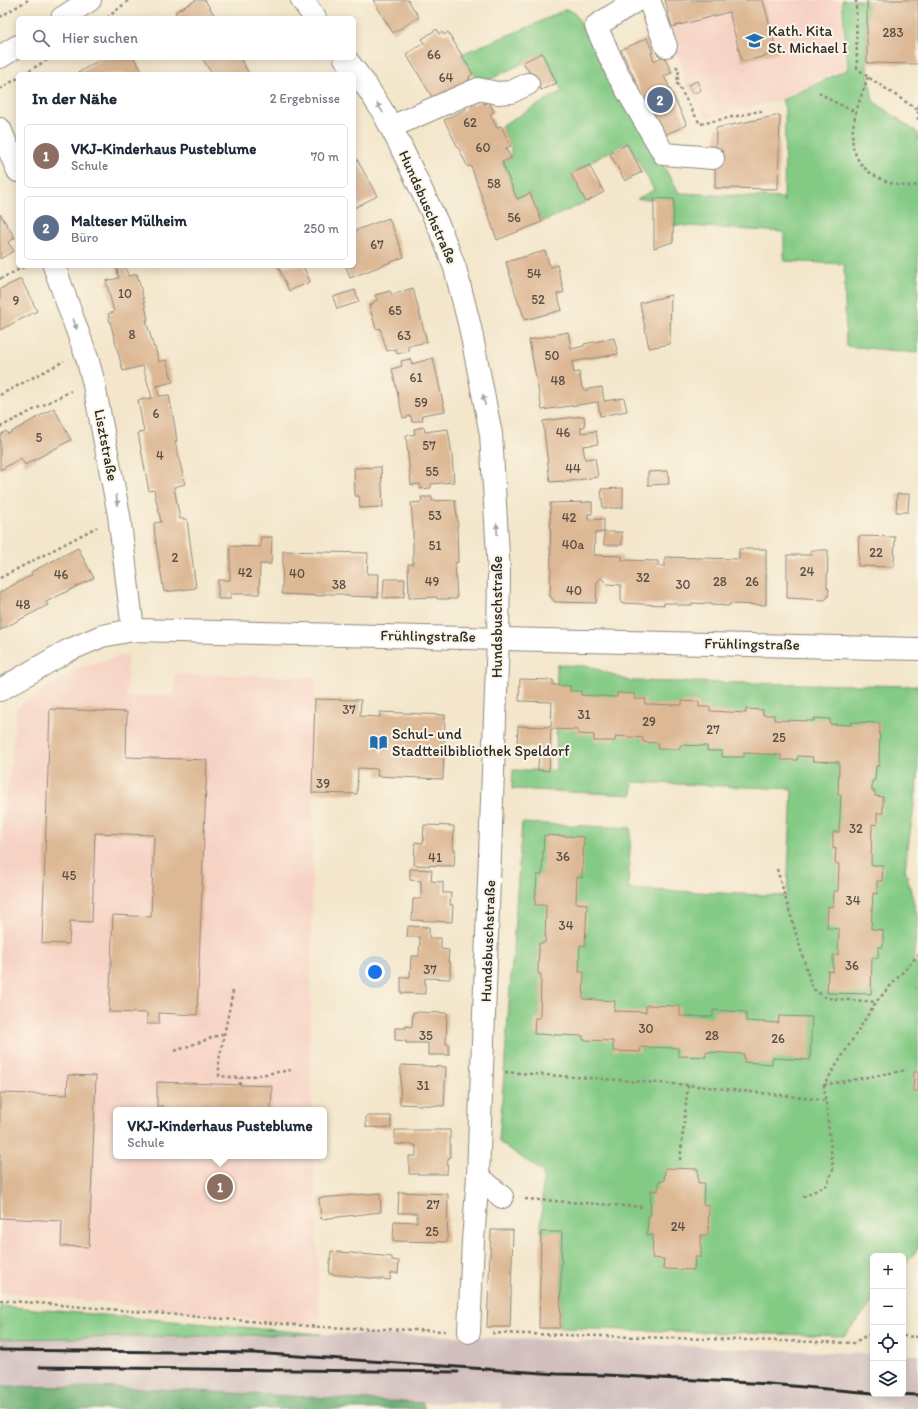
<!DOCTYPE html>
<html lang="de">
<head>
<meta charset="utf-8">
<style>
  :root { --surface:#fff; --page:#f6f6f7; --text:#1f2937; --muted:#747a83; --line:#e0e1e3; --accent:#7c3aed }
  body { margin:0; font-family:Itim,sans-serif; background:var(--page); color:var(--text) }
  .controls { position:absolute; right:12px; bottom:12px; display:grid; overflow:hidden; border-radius:6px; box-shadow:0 2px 10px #0003 }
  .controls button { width:36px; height:36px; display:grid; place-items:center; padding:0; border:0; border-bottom:1px solid var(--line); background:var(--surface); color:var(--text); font:20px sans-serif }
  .you { position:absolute; left:375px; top:972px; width:14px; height:14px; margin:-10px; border:3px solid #fff; border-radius:50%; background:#1a73e8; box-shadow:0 0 0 6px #1a73e833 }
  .badge { display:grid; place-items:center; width:26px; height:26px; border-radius:50%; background:var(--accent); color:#fff; font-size:13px; font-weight:700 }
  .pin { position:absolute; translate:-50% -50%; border:2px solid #fff; box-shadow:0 1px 4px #0006 }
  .popup { position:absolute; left:113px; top:1107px; width:214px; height:52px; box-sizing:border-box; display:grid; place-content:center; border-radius:6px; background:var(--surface); filter:drop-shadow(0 1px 3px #0005); font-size:13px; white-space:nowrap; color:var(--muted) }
  .popup b { font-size:15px; color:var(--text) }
  .popup::after { content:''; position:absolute; left:50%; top:100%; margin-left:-8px; border:8px solid transparent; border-top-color:var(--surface) }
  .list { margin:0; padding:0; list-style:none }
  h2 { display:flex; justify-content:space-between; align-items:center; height:52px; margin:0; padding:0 16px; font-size:17px }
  h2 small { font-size:13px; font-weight:400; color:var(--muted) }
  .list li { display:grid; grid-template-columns:26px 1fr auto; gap:12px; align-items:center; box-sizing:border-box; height:64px; margin:0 8px 8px; padding:0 8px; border:1px solid var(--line); border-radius:6px }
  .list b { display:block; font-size:15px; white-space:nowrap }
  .list p { margin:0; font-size:13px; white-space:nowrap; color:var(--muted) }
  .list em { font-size:13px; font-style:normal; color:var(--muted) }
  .icon { flex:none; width:22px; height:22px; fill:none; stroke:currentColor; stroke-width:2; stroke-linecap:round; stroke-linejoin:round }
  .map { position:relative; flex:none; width:918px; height:1409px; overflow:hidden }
  .search { position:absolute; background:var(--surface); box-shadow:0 2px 10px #0003; left:16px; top:16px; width:340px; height:44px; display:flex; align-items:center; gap:10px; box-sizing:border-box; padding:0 14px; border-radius:6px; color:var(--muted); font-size:15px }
  .panel { position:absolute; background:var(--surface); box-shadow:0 2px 10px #0003; left:16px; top:72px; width:340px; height:196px; border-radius:6px }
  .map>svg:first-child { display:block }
</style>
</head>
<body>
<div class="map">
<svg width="918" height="1409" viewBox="0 0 918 1409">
  <rect width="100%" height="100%" fill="#fcf5e5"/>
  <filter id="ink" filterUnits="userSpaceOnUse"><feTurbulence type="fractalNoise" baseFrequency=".025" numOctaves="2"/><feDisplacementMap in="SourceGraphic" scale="8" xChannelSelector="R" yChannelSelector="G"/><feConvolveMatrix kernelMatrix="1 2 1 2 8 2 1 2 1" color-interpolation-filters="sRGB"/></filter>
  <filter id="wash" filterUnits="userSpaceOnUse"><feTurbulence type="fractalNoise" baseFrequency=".012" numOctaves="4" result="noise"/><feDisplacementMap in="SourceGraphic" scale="16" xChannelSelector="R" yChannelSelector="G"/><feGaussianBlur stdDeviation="0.9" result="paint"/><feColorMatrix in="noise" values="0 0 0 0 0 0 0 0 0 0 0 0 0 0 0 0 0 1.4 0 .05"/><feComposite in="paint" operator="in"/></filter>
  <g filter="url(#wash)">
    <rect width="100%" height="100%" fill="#f3e6cb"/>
    <g fill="#f6d2c4">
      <path d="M763 0H840L845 67 780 100 706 118 683 79V67L675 52 682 48 672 27 729 12 742 62 777 53Z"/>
      <path d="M128 654 126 697 174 695 175 674 315 677 310 1055 312 1110H116V1156H314L320 1327 119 1304 0 1292V851L17 707 76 669Z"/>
    </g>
    <path fill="#d1bfbe" d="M321 1334 453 1336 873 1354V1394H903V1355H918V1409H502L501 1403H423L138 1388 0 1386V1339Z"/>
    <g fill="#83ca84" stroke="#577a58">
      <path d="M842 0H867V63L873 101 918 133V353L846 346 844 264 784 261V232L673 225 674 199H637L654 190 628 142 594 160 589 165 571 174 586 202 542 222 530 193 517 199 502 162 511 158V146L501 126 562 91 543 53 483 83 473 74 461 54 531 26 566 9 575 13 679 193 783 198 784 202 785 119V108L782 100 848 69Z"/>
      <path d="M557 665 589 666 629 681 918 686V778L905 868 918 919 913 962H918V1249L903 1267V1256H873V1302L844 1336 560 1328 562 1232H541L543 1172 499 1142 522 823 631 828 628 889 787 896 792 789 633 782 632 795 512 789 513 770H556Z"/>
      <path d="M0 1306 321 1334 0 1339Z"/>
    </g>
    <path fill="#6aae72" stroke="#4a6c4e" d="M0 1386 138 1388 423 1403 425 1409H0Z"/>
    <g id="blocks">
      <g fill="#ddb894">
        <path d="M196 0H205L216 18H178L175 12Z"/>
        <path d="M373 0H408L419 17 393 33Z"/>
        <path d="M665 0H763L777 53 742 62 729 12 672 27Z"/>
        <path d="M867 0H918V64L867 63Z"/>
        <path d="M437 29 439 34 442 32 444 35 448 32 473 74 469 77 470 78 467 81 469 85 434 100 406 54 424 43 422 39Z"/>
        <path d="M647 38 653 53H651L654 61 664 56 672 73 664 76 687 125 662 136 621 50Z"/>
        <path d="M542 53 557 83 541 90 523 62Z"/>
        <path d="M103 58H134L142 71 137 74H76Z"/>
        <path d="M202 58H240L249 74H212Z"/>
        <path d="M697 81 701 90 693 94 688 85Z"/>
        <path d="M470 100 472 105 483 100 485 104 489 102 494 112 490 114 497 128 501 126 511 146 506 148 511 158 502 162 517 199 530 193 542 222 497 240 471 166 468 167 444 120 466 109 463 104Z"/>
        <path d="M780 115 778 189 715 188 716 128Z"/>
        <path d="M627 144 642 172 625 181 610 154Z"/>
        <path d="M354 154 377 196 354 208Z"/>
        <path d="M589 165 604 192 586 202 571 174Z"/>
        <path d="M654 198 674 199 673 242 654 248Z"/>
        <path d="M0 214 15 238 8 242 14 251 0 259Z"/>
        <path d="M389 218 404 257 350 278 346 266H354V231Z"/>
        <path d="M545 251 550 267 557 265 564 292 557 294 562 310 525 320 520 305H519L506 262Z"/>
        <path d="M116 266H125L128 276 137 274 145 305 148 320H146L154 348 155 347 159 362 166 360 173 382 157 386 159 396 169 395 175 427 177 441H175L185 484 174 487 180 519H187L196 588 164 592 155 537 154 523 161 522 154 490 149 491 138 433 144 432 138 400 152 398 143 366 123 371 108 314 114 312 106 281 119 278Z"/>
        <path d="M278 266H303L310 282 289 291Z"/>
        <path d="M21 279 37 311 0 330V289Z"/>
        <path d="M413 288 427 342 408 346 409 351 397 354 396 349 387 351 380 328 376 329 369 305 373 304V302L377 300 375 295 390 291 392 295Z"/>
        <path d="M355 290 359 302 337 309 333 297Z"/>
        <path d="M671 295 670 344 649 348 640 303Z"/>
        <path d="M568 332 571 349 584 346V344L614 338 618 354 572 362 574 373 579 372 582 388 586 391 588 389 602 387 604 401 624 398 627 411 600 416 598 402 542 410 529 340Z"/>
        <path d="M433 358 445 411 422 415 423 420 412 422 411 416 403 418 392 369 402 366 401 361 410 359 412 364Z"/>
        <path d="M54 408 71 440 25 465 21 458 0 470V435L6 431 8 434Z"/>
        <path d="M584 416 585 427H581V433L596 431 598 444 583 446 585 459 595 458 598 477 563 482V481L550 482 543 421Z"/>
        <path d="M424 427 425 432 448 429 452 455 454 482 431 484V488L420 489V484L411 485 406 436 415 434 414 429Z"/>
        <path d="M381 467 383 507 360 508 359 496H355L354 468Z"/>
        <path d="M668 471 669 484 648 485V472Z"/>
        <path d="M623 488V508H603L601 489Z"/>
        <path d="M897 494H909L908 512H896Z"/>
        <path d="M421 497H432V501L455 500 458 526H457L458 562 455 563 457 599H437V597L409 598 408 564H413V528L411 503 422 502Z"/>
        <path d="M592 502V514H588V520L604 519V532H622V545H604V532L595 533 594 555 622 556V560L658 561V566H665V557L739 559V549H766V605L729 604V606L711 605V604L693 603 692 605H677V603H664V605L621 603V585L607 584 601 578 597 582 596 603 555 602 550 596 551 568 550 503Z"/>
        <path d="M859 536 895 537 894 567 858 566Z"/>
        <path d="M261 537H272L271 564H260L259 594H230V599H218V580H230V546L260 547Z"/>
        <path d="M78 548 94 578 46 602 48 605 0 630V592L32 575 31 572Z"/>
        <path d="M811 550H828L827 587 829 589 828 597 825 600 787 598V555H811Z"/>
        <path d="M283 551 368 553 367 574H379L378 597 344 596V594H323V596L282 594Z"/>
        <path d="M384 579H405L404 597 383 598Z"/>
        <path d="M520 679 553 680V685L570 686V691H581V695L617 697V693L635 694 634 699H646L645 704 682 705V701L699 702V707H710V711L746 713V709L763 710V715H774V720L814 721V718L830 719V724L851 725V722L880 723 879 766H876L875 780 872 781V791H875V796L883 797V813H877V825L872 824 871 865H883L882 881H877V894L873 893 871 929 883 930V947H878V958H872L871 994 827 993 828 971 833 972V955H838L839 929 827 928 828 906 833 907 834 891H838L839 864 835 863 836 848 833 849V832H839L841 795H838L839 762 812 761 813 757 798 756 797 760H781V755L744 753V757H722V751H707V746L680 745V749H658V743L643 742V738L616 736 615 741H594V735L578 734V730L551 729 549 771 538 770 539 748H517L518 726 551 727 552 702 519 701Z"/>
        <path d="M315 699 361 700 360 716 380 717V712L445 715 443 779 377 776 378 769 358 768 357 794 312 793Z"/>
        <path d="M50 709 127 712 126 757 207 760 197 1015 159 1013V1024H147V1013L109 1012 113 915 151 917 154 835 95 833 92 922 70 921 69 944 42 943Z"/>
        <path d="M424 825 454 826 453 849H455L454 866 414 865 415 842 423 843Z"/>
        <path d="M544 835 584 837 582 878 577 877 576 903 587 904 585 946 580 945 579 972H584L583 999 615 1001 614 1011 646 1012V1005L680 1006V1016L713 1017V1010L746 1012V1021L778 1023 779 1016 812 1017 810 1060 772 1058V1064L744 1062V1054L706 1052V1057L678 1056V1048L641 1047 640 1052 613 1051V1041L583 1040V1036L534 1034 535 1018H540L541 974H538L539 943H545L546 905H535L537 875H542Z"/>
        <path d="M410 869 432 870 431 881 443 882V893H451L450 905H453L452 922 412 920 413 899H421V881L410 880Z"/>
        <path d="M408 926 429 927V938H441V949L449 950 448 962 450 961V979L425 978V994L401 993V977H410L411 956H419L420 937H407Z"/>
        <path d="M413 1012 447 1013 446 1044H449V1055H428V1043H406V1041L395 1040V1028H406V1026L412 1027Z"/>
        <path d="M401 1065 446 1067 444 1106 400 1104Z"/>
        <path d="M914 1072H918V1091H913Z"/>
        <path d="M68 1075 96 1076 89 1247 61 1246 62 1221 0 1218V1093L67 1095Z"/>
        <path d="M157 1082 272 1086 271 1110H163V1106H157Z"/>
        <path d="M366 1116H391V1128L366 1127Z"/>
        <path d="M395 1130H450V1158H448L447 1174H409V1156H416V1145L395 1144Z"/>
        <path d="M665 1168 698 1169V1183H704L703 1205H709L708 1235H701V1257H695L694 1270 663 1269 664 1259 652 1258 653 1235H647L648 1216H650L651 1190 658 1191 659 1181H664Z"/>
        <path d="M399 1192 448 1194 447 1242 393 1241 394 1221 417 1222V1213H398Z"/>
        <path d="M380 1193 381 1212 321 1219 319 1198Z"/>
        <path d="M491 1230H513L510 1327H487Z"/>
        <path d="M541 1232H562L560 1328H539Z"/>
        <path d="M331 1251 392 1257V1260L399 1261 398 1273H391L390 1280 329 1274Z"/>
      </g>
    </g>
  </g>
  <g filter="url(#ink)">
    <use href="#blocks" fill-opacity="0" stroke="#8f887b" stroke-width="1"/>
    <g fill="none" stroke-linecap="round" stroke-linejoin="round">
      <defs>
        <g id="minor">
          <path d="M302 0 315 18"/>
          <path d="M637 0 596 26 618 75 664 154 713 158"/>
          <path d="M649 0 666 46"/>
          <path d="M62 18 90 0"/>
          <path d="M0 57 18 46"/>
          <path d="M345 58 363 81 383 112 400 145 440 229 455 268 470 327 491 434 499 573 498 638 478 1176 502 1197"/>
          <path d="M391 127 478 89 498 93 511 92 528 84"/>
          <path d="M0 129 18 171"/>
          <path d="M54 266 87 358 93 380 119 515 133 630"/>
          <path d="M0 690 67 651 102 636 133 630 918 649"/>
          <path d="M469 1332 473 1240 478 1176"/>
        </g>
      </defs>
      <use href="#minor" stroke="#8f887b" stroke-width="24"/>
      <g stroke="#8f887b" stroke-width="2.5" stroke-dasharray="3 3" stroke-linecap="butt">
        <path d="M856 0 857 68 868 77 918 110"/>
        <path d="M0 17 28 0"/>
        <path d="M107 18 129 0"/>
        <path d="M676 66 679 70 677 83 700 124 760 111 763 115"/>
        <path d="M24 74 50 58"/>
        <path d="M868 77C856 111 836 155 877 177 890 184 903 188 918 185"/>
        <path d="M0 89 18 78"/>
        <path d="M819 92 832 101 856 112"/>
        <path d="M918 105V120"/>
        <path d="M0 279 26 266"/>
        <path d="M0 395 64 361"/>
        <path d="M0 427 71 391"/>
        <path d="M0 578 97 527"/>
        <path d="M777 869 812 988 826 998 876 1002"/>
        <path d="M233 991 219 1060V1076L240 1078 291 1070"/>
        <path d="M175 1051 225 1033"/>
        <path d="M505 1072 688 1085 825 1100"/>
        <path d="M240 1085V1078"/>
        <path d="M824 1085 907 1070"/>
        <path d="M680 1160 688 1085"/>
        <path d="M803 1197 827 1185 833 1169 824 1085 876 1002 918 955"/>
        <path d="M525 1199 644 1207"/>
        <path d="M0 1300 320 1327 445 1331"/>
        <path d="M492 1333 854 1343 867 1335H873"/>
        <path d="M903 1336 918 1337"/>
      </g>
      <use href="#minor" stroke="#fff" stroke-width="22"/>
      <g stroke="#2b2b2b" stroke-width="3">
        <path d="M0 1350 254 1353 557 1374 606 1375 769 1384 873 1393"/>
        <path d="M40 1367 458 1372"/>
        <path d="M896 1394 918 1395"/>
      </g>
    </g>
    <defs><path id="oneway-solid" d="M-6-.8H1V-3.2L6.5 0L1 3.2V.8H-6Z"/></defs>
    <g fill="#a0a0a0">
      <use href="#oneway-solid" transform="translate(380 108) rotate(-122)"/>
      <use href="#oneway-solid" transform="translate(75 324) rotate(71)"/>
      <use href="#oneway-solid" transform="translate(484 400) rotate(-101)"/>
      <use href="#oneway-solid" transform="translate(117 500) rotate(80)"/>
      <use href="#oneway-solid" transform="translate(497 529) rotate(-93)"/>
    </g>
  </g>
  <defs>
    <symbol id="school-bare" viewBox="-9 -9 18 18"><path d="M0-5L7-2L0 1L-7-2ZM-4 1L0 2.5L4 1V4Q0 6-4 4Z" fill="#1f6fb2" stroke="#fcf5e5" stroke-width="2.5" paint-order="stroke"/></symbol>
    <symbol id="library-bare" viewBox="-9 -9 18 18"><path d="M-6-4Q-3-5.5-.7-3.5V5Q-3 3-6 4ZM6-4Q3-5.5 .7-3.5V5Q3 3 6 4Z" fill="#1f6fb2" stroke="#fcf5e5" stroke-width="2.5" paint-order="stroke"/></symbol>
  </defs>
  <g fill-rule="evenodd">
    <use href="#school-bare" x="742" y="28" width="25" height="25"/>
    <use href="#library-bare" x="366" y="730" width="25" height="25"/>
  </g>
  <g text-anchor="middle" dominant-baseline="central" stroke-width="4" stroke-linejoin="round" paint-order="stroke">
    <g font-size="13" fill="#584e45">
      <text x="893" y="32">283</text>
      <text x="434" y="54">66</text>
      <text x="446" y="77">64</text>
      <text x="470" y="122">62</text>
      <text x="483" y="147">60</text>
      <text x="494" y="183">58</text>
      <text x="514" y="217">56</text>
      <text x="377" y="244">67</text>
      <text x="534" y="273">54</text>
      <text x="125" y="293">10</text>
      <text x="538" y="299">52</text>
      <text x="16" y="300">9</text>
      <text x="395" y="310">65</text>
      <text x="132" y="334">8</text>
      <text x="404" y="335">63</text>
      <text x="552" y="355">50</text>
      <text x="416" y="377">61</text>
      <text x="558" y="380">48</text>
      <text x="421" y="402">59</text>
      <text x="156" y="413">6</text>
      <text x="563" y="432">46</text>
      <text x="39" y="437">5</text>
      <text x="429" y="445">57</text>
      <text x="160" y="455">4</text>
      <text x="573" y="468">44</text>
      <text x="432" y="471">55</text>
      <text x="435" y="515">53</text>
      <text x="569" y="517">42</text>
      <text x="573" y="544">40a</text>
      <text x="435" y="545">51</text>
      <text x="876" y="552">22</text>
      <text x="175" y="557">2</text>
      <text x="807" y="571">24</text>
      <text x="245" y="572">42</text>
      <text x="297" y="573">40</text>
      <text x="61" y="574">46</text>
      <text x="643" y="577">32</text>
      <text x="432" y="581">49</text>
      <text x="720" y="581">28</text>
      <text x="752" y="581">26</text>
      <text x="339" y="584">38</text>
      <text x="683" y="584">30</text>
      <text x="574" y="590">40</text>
      <text x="23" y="604">48</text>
      <text x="349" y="709">37</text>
      <text x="584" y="714">31</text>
      <text x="649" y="721">29</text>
      <text x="713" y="729">27</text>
      <text x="779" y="737">25</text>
      <text x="323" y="783">39</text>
      <text x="856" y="828">32</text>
      <text x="563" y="856">36</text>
      <text x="435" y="857">41</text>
      <text x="69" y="875">45</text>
      <text x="853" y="900">34</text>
      <text x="566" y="925">34</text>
      <text x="852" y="965">36</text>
      <text x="430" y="969">37</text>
      <text x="646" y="1028">30</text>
      <text x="426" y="1035">35</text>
      <text x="712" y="1035">28</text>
      <text x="778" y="1038">26</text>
      <text x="423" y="1085">31</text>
      <text x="433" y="1204">27</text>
      <text x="678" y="1226">24</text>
      <text x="432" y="1231">25</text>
    </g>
    <g font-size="15" fill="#2b2b2b" stroke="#fcf5e5" text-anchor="start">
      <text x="768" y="31">Kath. Kita<tspan x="768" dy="17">St. Michael I</tspan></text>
      <text x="392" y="734">Schul- und<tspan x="392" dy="17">Stadtteilbibliothek Speldorf</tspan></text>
    </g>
    <g font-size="15" fill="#2b2b2b" stroke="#fcf5e5">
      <text transform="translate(428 207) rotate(66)">Hundsbuschstraße</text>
      <text transform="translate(106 445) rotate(79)">Lisztstraße</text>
      <text transform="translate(497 617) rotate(-90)">Hundsbuschstraße</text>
      <text transform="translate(428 636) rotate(1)">Frühlingstraße</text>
      <text transform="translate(752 644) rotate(1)">Frühlingstraße</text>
      <text transform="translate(488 941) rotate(-88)">Hundsbuschstraße</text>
    </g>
  </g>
</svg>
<div class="controls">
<button>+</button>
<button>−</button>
<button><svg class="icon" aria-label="locate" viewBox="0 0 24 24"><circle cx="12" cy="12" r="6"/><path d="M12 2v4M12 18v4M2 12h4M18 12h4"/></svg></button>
<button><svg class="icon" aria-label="layers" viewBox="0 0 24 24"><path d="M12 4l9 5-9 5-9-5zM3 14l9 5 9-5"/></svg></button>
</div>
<div class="you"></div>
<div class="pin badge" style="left:220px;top:1187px;background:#8d6e63">1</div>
<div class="popup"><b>VKJ-Kinderhaus Pusteblume</b>Schule</div>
<div class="pin badge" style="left:660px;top:100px;background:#5c6f8a">2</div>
<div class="search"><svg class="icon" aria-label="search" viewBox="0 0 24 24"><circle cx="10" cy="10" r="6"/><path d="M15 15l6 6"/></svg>Hier suchen</div>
<section class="panel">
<h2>In der Nähe<small>2 Ergebnisse</small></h2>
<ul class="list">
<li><span class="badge" style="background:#8d6e63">1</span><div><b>VKJ-Kinderhaus Pusteblume</b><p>Schule</p></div><em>70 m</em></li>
<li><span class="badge" style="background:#5c6f8a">2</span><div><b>Malteser Mülheim</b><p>Büro</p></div><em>250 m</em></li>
</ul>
</section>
</div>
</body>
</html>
